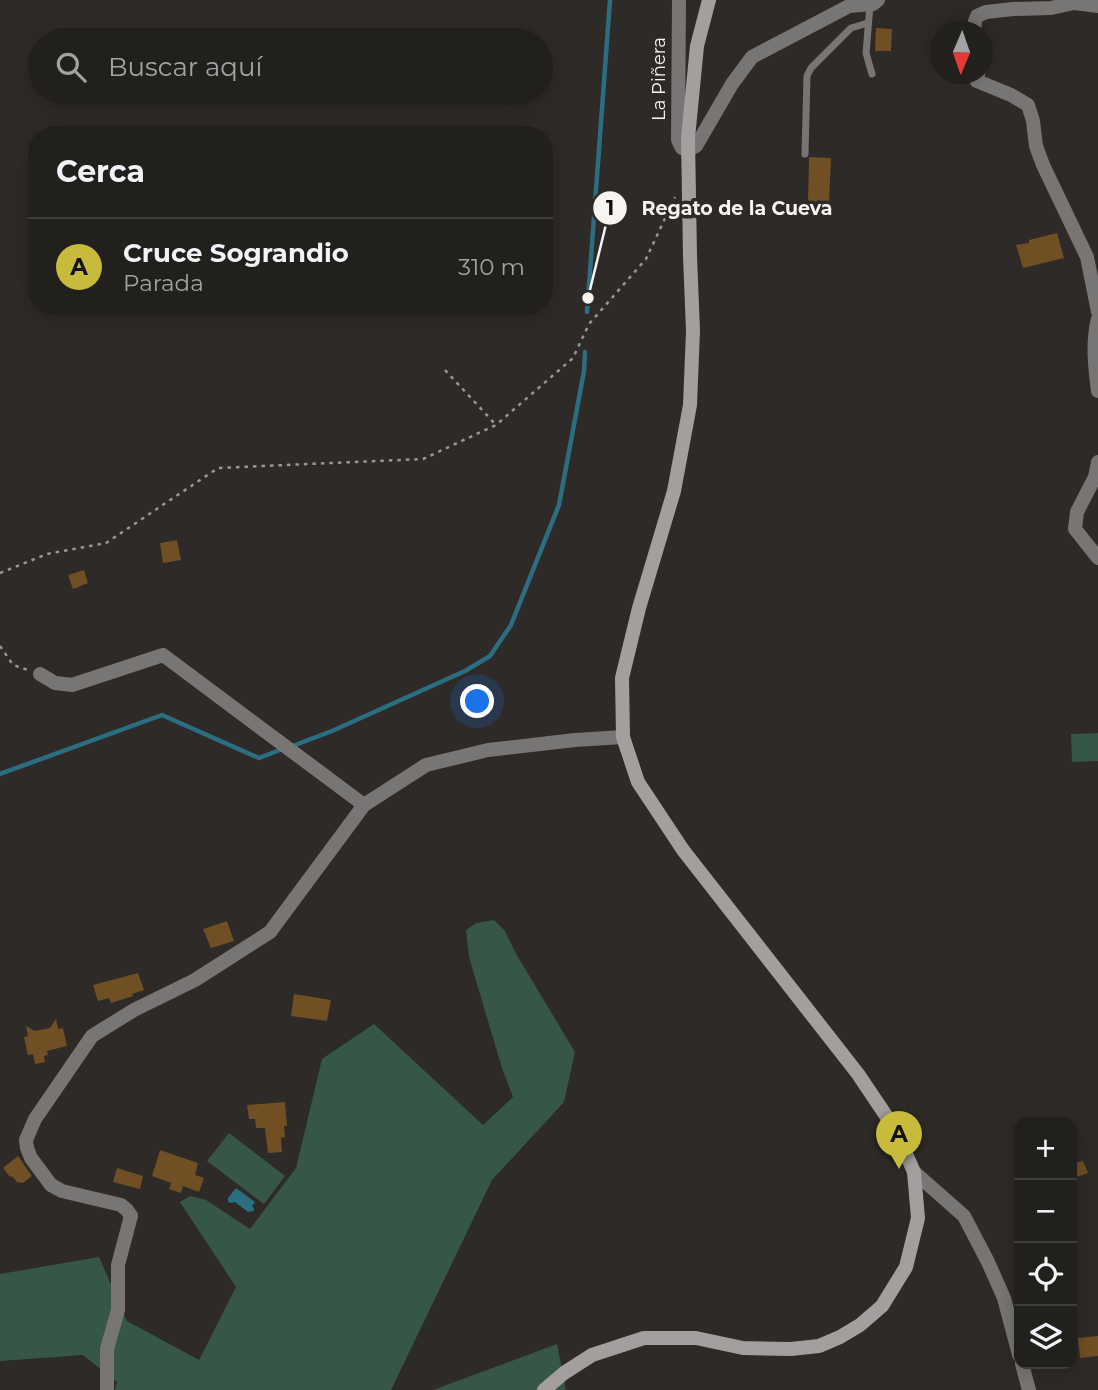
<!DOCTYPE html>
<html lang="es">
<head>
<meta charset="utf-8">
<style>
  :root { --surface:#22201d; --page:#2e2d2a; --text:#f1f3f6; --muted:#a2a3a4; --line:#3f3e3b; --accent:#c8bb3b }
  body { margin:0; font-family:Montserrat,sans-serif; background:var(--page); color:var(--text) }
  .controls { position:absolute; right:21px; bottom:21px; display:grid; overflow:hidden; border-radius:14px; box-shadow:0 4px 18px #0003 }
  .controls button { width:63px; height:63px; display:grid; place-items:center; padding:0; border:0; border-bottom:2px solid var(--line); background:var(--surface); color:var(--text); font:35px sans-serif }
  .compass { position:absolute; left:930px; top:21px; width:63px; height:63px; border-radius:50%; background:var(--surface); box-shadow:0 4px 18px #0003; rotate:182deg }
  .you { position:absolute; left:478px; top:702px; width:24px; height:24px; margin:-18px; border:5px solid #fff; border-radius:50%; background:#1a73e8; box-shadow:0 0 0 10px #1a73e833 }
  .badge { display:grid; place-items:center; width:46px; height:46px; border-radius:50%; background:var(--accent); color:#111; font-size:23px; font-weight:700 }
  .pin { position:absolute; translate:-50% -58px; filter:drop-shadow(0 2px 4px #0008) }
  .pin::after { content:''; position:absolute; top:37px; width:24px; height:21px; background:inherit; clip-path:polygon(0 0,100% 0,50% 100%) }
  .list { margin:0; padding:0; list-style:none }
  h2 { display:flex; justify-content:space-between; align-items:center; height:91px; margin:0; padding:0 28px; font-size:30px }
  h2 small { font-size:23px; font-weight:400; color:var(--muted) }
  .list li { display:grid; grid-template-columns:46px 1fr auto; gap:21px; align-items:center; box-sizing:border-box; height:98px; padding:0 28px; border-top:2px solid var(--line) }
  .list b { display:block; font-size:26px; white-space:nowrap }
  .list p { margin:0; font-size:23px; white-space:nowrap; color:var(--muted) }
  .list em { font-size:23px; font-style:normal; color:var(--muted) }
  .icon { flex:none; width:38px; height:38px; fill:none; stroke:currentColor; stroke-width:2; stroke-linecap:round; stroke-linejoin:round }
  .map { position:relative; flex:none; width:1098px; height:1390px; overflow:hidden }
  .search { position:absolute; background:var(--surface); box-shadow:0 4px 18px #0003; left:28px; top:28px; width:525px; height:77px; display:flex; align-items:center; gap:18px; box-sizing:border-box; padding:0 24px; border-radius:38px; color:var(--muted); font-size:26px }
  .panel { position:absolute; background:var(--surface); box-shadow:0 4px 18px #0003; left:28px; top:126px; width:525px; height:189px; border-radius:28px }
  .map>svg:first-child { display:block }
</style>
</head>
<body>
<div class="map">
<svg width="1098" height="1390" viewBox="0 0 1098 1390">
  <rect width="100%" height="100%" fill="#2e2a27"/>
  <g fill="#365747">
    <path d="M1098 733V761L1072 762 1071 734Z"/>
    <path d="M494 920 505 931 515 952 575 1052 564 1102 492 1180 391 1390H115L117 1382 83 1355 0 1361V1274L99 1257 127 1321 199 1360 236 1287 180 1202 190 1196 206 1200 250 1229 296 1168 322 1059 374 1024 483 1125 513 1097 502 1068 469 957 466 930 476 923Z"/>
    <path d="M229 1133 285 1176 264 1204 207 1161Z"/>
    <path d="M557 1344 566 1390H433Z"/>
  </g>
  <path fill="#2b6e82" d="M236 1188 255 1202 252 1206 254 1209V1211L248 1212 235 1202 230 1203 228 1201V1198Z"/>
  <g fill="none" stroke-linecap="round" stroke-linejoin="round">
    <g stroke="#2b6e82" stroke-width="4.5">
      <path d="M587 312 610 0"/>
      <path d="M295 745 332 731 465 671 490 656 511 625 559 505 584 371 585 352"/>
      <path d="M0 774 162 715 259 758 280 750"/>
    </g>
  </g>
  <g fill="#6f4f23">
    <path d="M876 28 892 29 891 51H875Z"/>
    <path d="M810 157 831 158 829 203 808 202 809 158Z"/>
    <path d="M1057 233 1064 258 1023 268 1016 245 1029 243V240Z"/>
    <path d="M177 540 181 560 163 563 160 543Z"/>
    <path d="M84 570 88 583 73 589 68 575Z"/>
    <path d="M227 921 234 941 211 948 203 929Z"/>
    <path d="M138 973 144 990 132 994 133 996 111 1003 109 998 98 1001 93 985Z"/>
    <path d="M294 994 331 1000 327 1021 291 1016Z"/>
    <path d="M56 1019 58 1029 63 1028 67 1046 47 1051 48 1055 44 1056 45 1062 35 1064 33 1054 28 1055 24 1037 28 1036 26 1026 35 1031 50 1028Z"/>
    <path d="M285 1102 287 1126H284L285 1137 281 1138 282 1152 268 1153 265 1128H256L255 1119H249L247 1105Z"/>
    <path d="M160 1150 198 1163 195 1175 204 1178 199 1192 183 1186 181 1193 169 1189 171 1183 152 1176Z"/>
    <path d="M18 1156 32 1176 23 1183 17 1182 12 1176 10 1177 3 1168Z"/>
    <path d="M1083 1161 1088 1173 1074 1178 1072 1173V1164Z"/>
    <path d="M117 1168 143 1176 140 1189 113 1182Z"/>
    <path d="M1098 1336V1356L1080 1358 1078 1338Z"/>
  </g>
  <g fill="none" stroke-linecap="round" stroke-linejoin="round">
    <g stroke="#9a9694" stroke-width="2.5" stroke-dasharray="3.5 5" stroke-linecap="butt">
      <path d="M445 370 496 425"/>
      <path d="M0 573 47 554 106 543 218 468 423 459 496 425 573 358 589 324 646 259 675 197"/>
      <path d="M0 646 13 665 28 670"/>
    </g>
    <g stroke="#787575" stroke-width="7">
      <path d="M870 5 866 53 872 74"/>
      <path d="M805 154 807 76 811 68 851 28 868 23"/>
    </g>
    <g stroke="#787575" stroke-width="14">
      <path d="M679 0 678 140 682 148 688 150 696 146 732 84 752 57 849 6 873 4 878 0"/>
      <path d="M974 32 975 21 977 16 986 12 1013 9 1051 8 1074 3 1098 6"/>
      <path d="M978 74 977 81 1011 95 1028 105 1033 121 1036 146 1043 165 1087 257 1098 312"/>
      <path d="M1098 319C1092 342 1095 368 1098 391"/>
      <path d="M1098 462 1095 477 1077 512 1075 529 1098 558"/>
      <path d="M40 674 55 683 72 685 163 655 364 805"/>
      <path d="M914 1172 964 1216 988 1262 1004 1298 1019 1355"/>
      <path d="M1022 1364 1029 1390"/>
      <path d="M107 1390V1349L118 1310V1265L131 1216 127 1210 121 1205 62 1191 51 1185 31 1158 27 1148 26 1140 35 1119 92 1036 134 1010 195 980 270 932 364 805 426 765 488 750 575 740 623 737"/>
    </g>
    <path stroke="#a49f9f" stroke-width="14" d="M544 1390 564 1373 592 1355 644 1338H696L743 1348 791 1349 819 1346 840 1337 860 1325 882 1306 906 1267 918 1218 914 1172 895 1129 858 1074 683 850 638 782 623 737 622 678 639 608 674 491 690 405 693 331 690 256 688 138 697 46 709 0"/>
  </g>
  <g text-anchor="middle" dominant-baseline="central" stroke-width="7" stroke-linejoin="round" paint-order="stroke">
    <g font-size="18" fill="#f7f4f2" stroke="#2e2a27">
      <text transform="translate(659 79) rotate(-90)">La Piñera</text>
    </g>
  </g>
  <path fill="none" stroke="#f7f4f2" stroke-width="2.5" d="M588 298L610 208"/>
  <g fill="#f7f4f2" stroke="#2e2a27" stroke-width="2.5">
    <circle cx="588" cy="298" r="7"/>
    <circle cx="610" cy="208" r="18"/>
  </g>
  <g font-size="21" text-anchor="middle" font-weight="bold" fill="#111">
    <text x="610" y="215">1</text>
  </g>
  <g font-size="19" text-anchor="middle" font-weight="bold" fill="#f7f4f2" stroke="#2e2a27" stroke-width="7" stroke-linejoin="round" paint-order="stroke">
    <text x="737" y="215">Regato de la Cueva</text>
  </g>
</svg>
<div class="controls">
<button>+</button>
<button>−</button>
<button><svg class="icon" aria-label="locate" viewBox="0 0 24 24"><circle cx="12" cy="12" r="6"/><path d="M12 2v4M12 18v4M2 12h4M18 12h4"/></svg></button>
<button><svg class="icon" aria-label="layers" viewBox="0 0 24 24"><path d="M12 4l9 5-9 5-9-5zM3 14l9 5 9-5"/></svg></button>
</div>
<svg class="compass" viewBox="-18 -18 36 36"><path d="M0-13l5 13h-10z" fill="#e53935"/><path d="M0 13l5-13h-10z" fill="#a2a3a4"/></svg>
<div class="you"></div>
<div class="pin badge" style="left:899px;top:1169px">A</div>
<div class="search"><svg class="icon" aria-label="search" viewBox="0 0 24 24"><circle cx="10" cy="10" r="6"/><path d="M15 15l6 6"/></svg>Buscar aquí</div>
<section class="panel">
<h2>Cerca<small></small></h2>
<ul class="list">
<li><span class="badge">A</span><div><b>Cruce Sograndio</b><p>Parada</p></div><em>310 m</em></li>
</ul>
</section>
</div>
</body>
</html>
